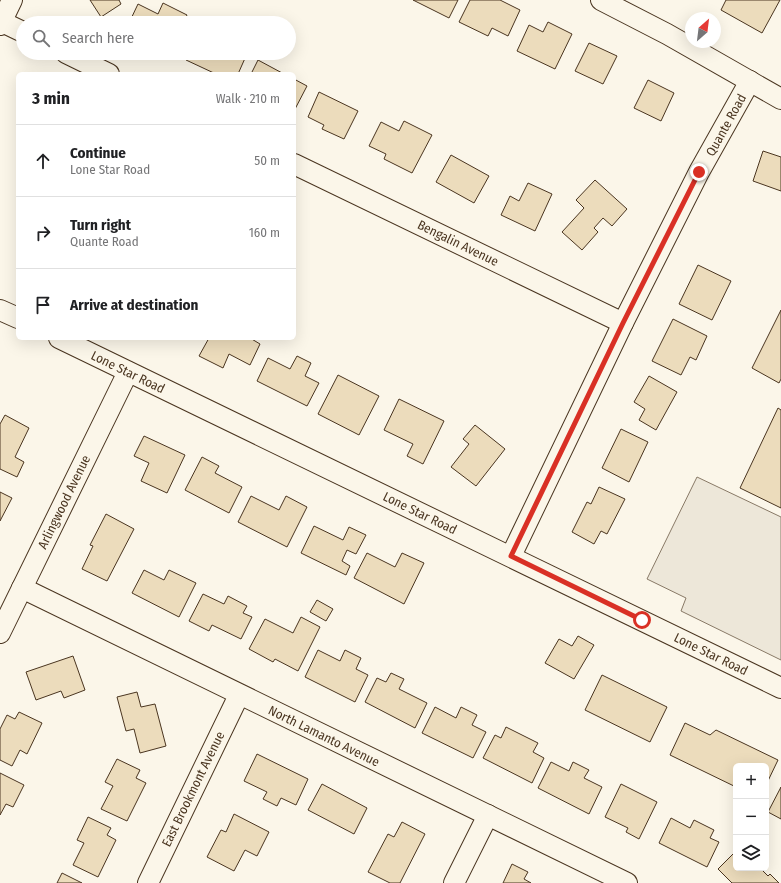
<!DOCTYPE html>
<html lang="en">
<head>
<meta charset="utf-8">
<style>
  :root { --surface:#fff; --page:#f2f2f2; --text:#202124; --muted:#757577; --line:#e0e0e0 }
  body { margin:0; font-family:"Fira Sans Condensed",sans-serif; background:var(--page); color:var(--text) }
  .controls { position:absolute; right:12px; bottom:12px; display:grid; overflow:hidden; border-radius:6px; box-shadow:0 4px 16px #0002 }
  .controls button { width:36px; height:36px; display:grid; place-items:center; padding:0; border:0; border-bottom:1px solid var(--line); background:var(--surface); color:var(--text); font:20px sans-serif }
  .compass { position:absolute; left:685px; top:12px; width:36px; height:36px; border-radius:50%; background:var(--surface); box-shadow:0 4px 16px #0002; rotate:28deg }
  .stop { position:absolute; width:12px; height:12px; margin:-9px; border:3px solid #d93025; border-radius:50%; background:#fff }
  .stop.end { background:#d93025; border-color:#fff; box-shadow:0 1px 4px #0008 }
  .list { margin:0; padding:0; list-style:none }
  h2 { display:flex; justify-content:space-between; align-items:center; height:52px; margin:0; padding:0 16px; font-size:17px }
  h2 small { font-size:13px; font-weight:400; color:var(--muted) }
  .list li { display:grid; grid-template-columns:26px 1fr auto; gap:12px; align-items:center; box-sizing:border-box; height:72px; padding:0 16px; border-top:1px solid var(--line) }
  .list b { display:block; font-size:15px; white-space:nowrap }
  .list p { margin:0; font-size:13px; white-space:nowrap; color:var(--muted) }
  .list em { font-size:13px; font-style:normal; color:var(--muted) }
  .icon { flex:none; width:22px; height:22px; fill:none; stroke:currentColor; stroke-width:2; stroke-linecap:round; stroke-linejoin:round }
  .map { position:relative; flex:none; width:781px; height:883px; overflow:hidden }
  .search { position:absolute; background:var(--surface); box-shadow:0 4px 16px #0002; left:16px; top:16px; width:280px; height:44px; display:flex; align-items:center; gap:10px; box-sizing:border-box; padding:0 14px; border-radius:22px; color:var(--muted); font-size:15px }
  .panel { position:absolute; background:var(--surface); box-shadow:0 4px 16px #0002; left:16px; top:72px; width:280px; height:268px; border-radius:6px }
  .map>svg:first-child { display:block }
</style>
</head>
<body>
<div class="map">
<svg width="781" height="883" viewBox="0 0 781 883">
  <rect width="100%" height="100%" fill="#fbf6e9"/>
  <path fill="#ede7d9" stroke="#887966" d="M697 477 781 517V660L681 611 686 598 647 579Z"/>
  <g fill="#ecdcbc" stroke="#4a3520">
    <path d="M90 0H119L121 4 101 17Z"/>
    <path d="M413 0H458L449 18Z"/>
    <path d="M470 0H500L520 10 508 36 492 28 488 36 459 22Z"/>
    <path d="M726 0H780L762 33 721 10Z"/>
    <path d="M163 3 187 15 183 23H129L138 4 158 14Z"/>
    <path d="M548 22 572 34 555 69 517 51 529 25 543 32Z"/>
    <path d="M589 43 617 56 603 84 575 71Z"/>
    <path d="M189 53H241L246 56 238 74H216L186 60Z"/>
    <path d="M258 60 284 74H251Z"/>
    <path d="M294 79 307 86 294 111Z"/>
    <path d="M648 80 674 93 661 121 634 108Z"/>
    <path d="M319 92 358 111 344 139 322 129 324 125 308 117Z"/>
    <path d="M404 121 432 135 412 173 384 159 386 154 369 146 381 122 399 131Z"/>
    <path d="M763 151 781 157V191L753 181Z"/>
    <path d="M451 155 489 176 474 203 436 182Z"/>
    <path d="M595 180 627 209 612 226 603 218 594 228 598 232 582 250 562 232 584 208 576 200Z"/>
    <path d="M528 183 552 194 535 231 501 215 510 196 519 201Z"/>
    <path d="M698 265 731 281 712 320 679 304Z"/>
    <path d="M781 310V379L779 383 752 368Z"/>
    <path d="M673 319 707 336 696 360 690 357 681 375 652 361Z"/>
    <path d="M209 338H250L260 344 250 365 229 354 223 368 199 356Z"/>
    <path d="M297 356 311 363 305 376 319 383 307 406 257 381 268 358 290 369Z"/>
    <path d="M338 375 379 396 359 435 318 414Z"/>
    <path d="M649 376 677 392 656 430 639 420 645 409 634 402Z"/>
    <path d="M399 399 444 421 423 464 407 456 413 444 384 430Z"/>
    <path d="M778 408 781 410V508L740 488Z"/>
    <path d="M5 415 29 428 15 457 24 462 17 477 0 469V424Z"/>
    <path d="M475 425 505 449 476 486 451 467 469 444 463 439Z"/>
    <path d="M621 429 648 442 629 482 602 468Z"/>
    <path d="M144 436 185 455 167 493 141 481 149 463 134 456Z"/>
    <path d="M202 457 219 466 215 473 242 487 229 513 185 490Z"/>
    <path d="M599 487 625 499 607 534 601 531 594 544 572 532 587 502 591 504Z"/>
    <path d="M0 492 12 498 0 521Z"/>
    <path d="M251 496 279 510 286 496 307 507 287 547 238 522Z"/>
    <path d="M106 514 134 529 107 581 82 569 93 546 90 545Z"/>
    <path d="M314 526 343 540 349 527 366 535 356 554 347 550 342 561 350 566 346 575 301 553Z"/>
    <path d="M367 553 395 567 402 553 424 563 404 604 354 578Z"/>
    <path d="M144 570 164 580 169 570 196 583 179 617 132 593Z"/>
    <path d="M203 594 224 604 228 596 247 606 243 613 252 617 241 639 212 625 209 631 189 621Z"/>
    <path d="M317 600 333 609 326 621 310 612Z"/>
    <path d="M301 617 320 627 298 671 275 659 273 662 249 649 265 619 293 633Z"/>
    <path d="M578 636 594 645 574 679 545 663 559 639 572 646Z"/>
    <path d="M318 650 340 661 345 650 361 658 356 669 368 675 355 702 305 677Z"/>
    <path d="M73 656 85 690 64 698 61 691 36 700 26 672Z"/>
    <path d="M391 673 404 679 399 689 427 703 415 728 365 702 377 678 386 682Z"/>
    <path d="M602 675 667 707 650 742 585 710Z"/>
    <path d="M137 692 141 707 155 704 166 746 140 753 134 729 126 731 117 697Z"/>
    <path d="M435 707 456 718 461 707 477 715 472 725 486 732 473 758 422 733Z"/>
    <path d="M19 712 42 723 27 754 20 750 12 766 0 760V729L7 715 15 719Z"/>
    <path d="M685 723 710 735 716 730 778 760 766 785V766H736V787L670 755Z"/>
    <path d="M506 727 538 743 533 752 544 758 532 783 483 758 495 735 501 738Z"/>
    <path d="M257 754 308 779 296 805 281 798 277 806 263 799 267 792 244 781Z"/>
    <path d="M117 759 140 770 136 778 146 783 127 821 101 809 113 786 105 782Z"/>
    <path d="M551 762 569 771 573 762 589 770 584 778 602 787 589 814 538 788Z"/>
    <path d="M0 773 24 785 13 807 6 804 0 815Z"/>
    <path d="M322 784 367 808 354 834 308 810Z"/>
    <path d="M621 784 657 802 639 839 626 832 628 828 605 817Z"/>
    <path d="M781 787V819L768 812Z"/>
    <path d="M234 814 269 832 257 856 245 850 234 871 207 857 221 830 226 832Z"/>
    <path d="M88 817 111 828 107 835 116 840 98 877 73 865 84 843 77 840Z"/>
    <path d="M671 818 690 828 694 820 714 830 710 838 719 842 707 867 659 843Z"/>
    <path d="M402 822 425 834 400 883H390L368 872 388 834 394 837Z"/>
    <path d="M736 851V868H760L768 876 770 874 779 883H732L718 869Z"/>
    <path d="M512 864 528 872 524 879 531 883H503Z"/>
    <path d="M62 873 82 883H57Z"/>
  </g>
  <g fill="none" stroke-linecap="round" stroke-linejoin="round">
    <defs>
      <g id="minor">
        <path d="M601 0 667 34 781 99"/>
        <path d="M0 21 23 32"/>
        <path d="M0 25 12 0"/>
        <path d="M66 53 109 74"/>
        <path d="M294 164 623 323"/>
        <path d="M0 310 18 318"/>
        <path d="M59 338 781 688"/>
        <path d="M511 556 623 323 699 172 750 81"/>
        <path d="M22 588 627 883"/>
        <path d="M0 633 128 372"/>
        <path d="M148 883 239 695"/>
        <path d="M454 883 488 815"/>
      </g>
    </defs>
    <use href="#minor" stroke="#4a3520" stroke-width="22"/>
    <use href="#minor" stroke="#fbf6e9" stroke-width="20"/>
  </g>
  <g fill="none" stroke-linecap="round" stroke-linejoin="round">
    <path stroke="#d93025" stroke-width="5" d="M642 620 511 556 623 323 699 172"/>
  </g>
  <g text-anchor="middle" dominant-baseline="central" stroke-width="3" stroke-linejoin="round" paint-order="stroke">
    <g font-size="13" fill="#4a3520" stroke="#fbf6e9">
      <text transform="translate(726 125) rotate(-61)">Quante Road</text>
      <text transform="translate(458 243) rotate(26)">Bengalin Avenue</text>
      <text transform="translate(128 372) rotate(26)">Lone Star Road</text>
      <text transform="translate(64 502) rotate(-64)">Arlingwood Avenue</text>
      <text transform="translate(420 513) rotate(26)">Lone Star Road</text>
      <text transform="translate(711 654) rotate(26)">Lone Star Road</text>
      <text transform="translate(324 736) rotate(26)">North Lamanto Avenue</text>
      <text transform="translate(193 789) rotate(-64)">East Brookmont Avenue</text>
    </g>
  </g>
</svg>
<div class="controls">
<button>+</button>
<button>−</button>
<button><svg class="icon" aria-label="layers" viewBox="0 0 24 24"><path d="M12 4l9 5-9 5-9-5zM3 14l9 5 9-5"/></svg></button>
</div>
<svg class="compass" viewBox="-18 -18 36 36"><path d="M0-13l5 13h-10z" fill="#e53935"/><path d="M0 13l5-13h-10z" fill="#757577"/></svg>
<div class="stop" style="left:642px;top:620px"></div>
<div class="stop end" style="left:699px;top:172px"></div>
<div class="search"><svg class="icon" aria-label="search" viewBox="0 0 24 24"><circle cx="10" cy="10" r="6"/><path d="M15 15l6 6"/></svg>Search here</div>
<section class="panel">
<h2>3 min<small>Walk · 210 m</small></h2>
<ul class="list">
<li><svg class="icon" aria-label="ahead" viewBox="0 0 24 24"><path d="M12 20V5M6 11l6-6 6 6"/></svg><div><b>Continue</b><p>Lone Star Road</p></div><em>50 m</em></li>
<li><svg class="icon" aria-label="right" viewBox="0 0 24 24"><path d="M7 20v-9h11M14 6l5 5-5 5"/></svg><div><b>Turn right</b><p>Quante Road</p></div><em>160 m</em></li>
<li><svg class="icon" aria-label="arrive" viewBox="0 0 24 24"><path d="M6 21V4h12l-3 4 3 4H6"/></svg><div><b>Arrive at destination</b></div></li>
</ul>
</section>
</div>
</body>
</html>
